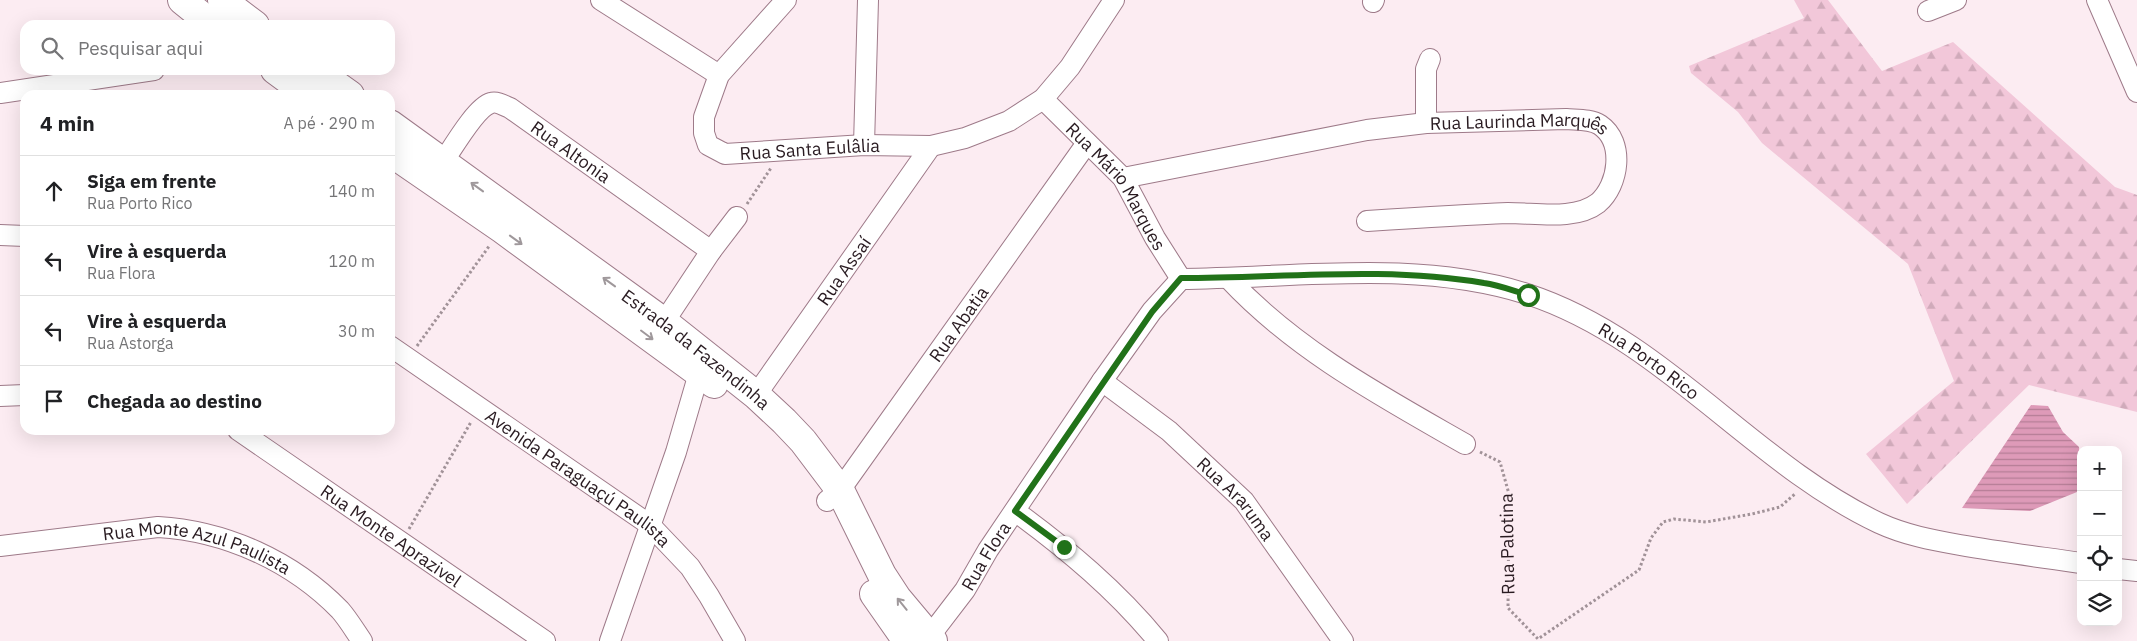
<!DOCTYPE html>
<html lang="pt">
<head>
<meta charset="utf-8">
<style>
  :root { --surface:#fff; --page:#f6f6f6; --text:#202124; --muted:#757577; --line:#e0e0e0 }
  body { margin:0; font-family:"IBM Plex Sans",sans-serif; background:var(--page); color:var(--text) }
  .controls { position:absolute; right:15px; bottom:15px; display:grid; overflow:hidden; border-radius:10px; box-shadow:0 5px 20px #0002 }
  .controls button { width:45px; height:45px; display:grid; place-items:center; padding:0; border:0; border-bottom:1px solid var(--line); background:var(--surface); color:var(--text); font:25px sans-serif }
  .stop { position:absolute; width:15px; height:15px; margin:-11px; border:4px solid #217219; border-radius:50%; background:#fff }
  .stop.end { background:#217219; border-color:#fff; box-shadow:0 1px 5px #0008 }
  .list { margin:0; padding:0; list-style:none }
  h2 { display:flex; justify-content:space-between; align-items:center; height:65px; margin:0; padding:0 20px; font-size:21px }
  h2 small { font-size:16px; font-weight:400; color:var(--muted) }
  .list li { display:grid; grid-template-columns:32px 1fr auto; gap:15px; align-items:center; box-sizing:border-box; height:70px; padding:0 20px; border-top:1px solid var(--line) }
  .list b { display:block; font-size:19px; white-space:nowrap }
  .list p { margin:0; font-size:16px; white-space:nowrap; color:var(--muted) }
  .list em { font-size:16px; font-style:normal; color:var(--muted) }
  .icon { flex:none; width:28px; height:28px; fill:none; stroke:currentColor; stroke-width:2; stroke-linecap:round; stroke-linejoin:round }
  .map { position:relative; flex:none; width:2137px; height:641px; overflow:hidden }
  .search { position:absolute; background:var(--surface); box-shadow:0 5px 20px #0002; left:20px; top:20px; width:375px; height:55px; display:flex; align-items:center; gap:12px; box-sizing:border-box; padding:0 18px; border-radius:15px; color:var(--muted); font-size:19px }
  .panel { position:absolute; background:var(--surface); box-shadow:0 5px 20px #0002; left:20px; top:90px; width:375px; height:345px; border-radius:15px }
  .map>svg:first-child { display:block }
</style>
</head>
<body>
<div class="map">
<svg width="2137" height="641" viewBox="0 0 2137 641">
  <defs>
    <pattern id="forest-firs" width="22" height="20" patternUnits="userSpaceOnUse" patternTransform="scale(1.25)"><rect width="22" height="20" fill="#f2c7d9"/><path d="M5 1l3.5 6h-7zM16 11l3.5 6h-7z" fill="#d0aaba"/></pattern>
    <pattern id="water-rules" width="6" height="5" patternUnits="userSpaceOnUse" patternTransform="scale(1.25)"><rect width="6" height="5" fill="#de9ab8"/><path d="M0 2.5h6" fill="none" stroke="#b47d95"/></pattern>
  </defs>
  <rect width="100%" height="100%" fill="#fcecf2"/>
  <path fill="url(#forest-firs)" d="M1794 0H1828L1882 71 1953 42 2115 187 2137 195V412L2029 385 1907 504 1866 454 1954 381 1908 264 1762 143 1738 112 1691 73 1689 66 1804 18Z"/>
  <path fill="url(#water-rules)" d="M2031 405 2048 406 2063 432 2079 447 2081 484 2077 492 2030 511 1962 508Z"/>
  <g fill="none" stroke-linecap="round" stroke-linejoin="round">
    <defs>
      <g id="street">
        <path d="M601 0 719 75"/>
        <path id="s1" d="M786 0 719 75 704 117V133L708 145 725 154 864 145 931 146 965 138 1009 121 1043 99 1070 67 1114 0"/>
        <path d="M2097 0 2137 92"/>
        <path d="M1373 2 1374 0"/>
        <path d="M1928 11 1956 0"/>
        <path d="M0 93 154 70"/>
        <path id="s2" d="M1043 99 1123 178 1155 238 1181 279"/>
        <path d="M1426 123V69L1430 59"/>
        <path d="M864 145 868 0"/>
        <path id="s3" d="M443 162C452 149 476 107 491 103 497 101 505 106 510 108L711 251"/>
        <path id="s4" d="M1123 178 1367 130 1426 123 1566 119C1577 120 1591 119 1600 125 1625 142 1619 185 1598 203 1589 210 1577 213 1566 214 1547 216 1527 213 1508 213 1461 215 1414 218 1367 221"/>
        <path d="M0 235 25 236"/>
        <path d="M1228 278C1295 350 1381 396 1465 444"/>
        <path id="s5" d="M1181 279C1295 278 1416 259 1527 294 1663 338 1752 463 1879 523 1905 535 1932 540 1960 545 2000 552 2040 557 2081 563"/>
        <path d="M664 322 711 251 737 217"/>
        <path id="s6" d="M390 346 650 525 690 567 709 596 735 641"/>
        <path id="s7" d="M1102 381 1169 431 1244 501 1343 641"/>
        <path id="s8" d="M756 395 931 146"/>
        <path d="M0 396 25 395"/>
        <path id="s9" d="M238 430 545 641"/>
        <path id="s10" d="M827 501 840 490 1087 143"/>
        <path d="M1015 511C1068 550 1116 590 1158 641"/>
        <path id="s11" d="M0 546 158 527C226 531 292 561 340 610 348 619 355 631 362 641"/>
        <path d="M2118 569 2137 571"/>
        <path id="s12" d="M929 637 965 590 988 550 1102 381 1152 311 1181 279"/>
        <path d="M610 641 676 452 699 373"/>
      </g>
      <g id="secondary">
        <path d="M182 0 213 25"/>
        <path d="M222 0 255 25"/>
        <path d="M275 70 309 95"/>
        <path d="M315 70 350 95"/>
        <path id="s13" d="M390 124 664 322 756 395 784 421 803 441 840 490 882 575 897 598 933 641"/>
        <path d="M390 152 502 229 714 384"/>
        <path d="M874 594 907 641"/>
      </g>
    </defs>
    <use href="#street" stroke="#9e7a89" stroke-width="22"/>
    <use href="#secondary" stroke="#9e7a89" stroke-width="30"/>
    <g stroke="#a19298" stroke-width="3" stroke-dasharray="2.5 2.5" stroke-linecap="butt">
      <path d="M747 204 771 168"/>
      <path d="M417 346 490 245"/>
      <path d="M1480 452 1500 462 1509 494 1508 608 1538 639 1639 570 1651 538 1663 522 1674 519 1706 522 1752 514 1780 507 1796 493"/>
      <path d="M409 529 471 422"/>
    </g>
    <use href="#street" stroke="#fff" stroke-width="20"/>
    <use href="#secondary" stroke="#fff" stroke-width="28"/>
  </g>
  <defs><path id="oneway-shaft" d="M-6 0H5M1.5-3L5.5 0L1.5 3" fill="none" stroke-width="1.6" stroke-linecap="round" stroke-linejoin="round" transform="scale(1.25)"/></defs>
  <g stroke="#9f989b">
    <use href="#oneway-shaft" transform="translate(477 187) rotate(-144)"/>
    <use href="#oneway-shaft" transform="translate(516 240) rotate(36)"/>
    <use href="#oneway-shaft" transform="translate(609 282) rotate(-144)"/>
    <use href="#oneway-shaft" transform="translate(647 335) rotate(37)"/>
    <use href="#oneway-shaft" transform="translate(902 604) rotate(-129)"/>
  </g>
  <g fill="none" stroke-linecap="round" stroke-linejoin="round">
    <path stroke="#217219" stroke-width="6" d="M1064 547 1015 511 1152 312 1181 278C1282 278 1384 266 1484 283 1499 285 1514 291 1528 295"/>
  </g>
  <g text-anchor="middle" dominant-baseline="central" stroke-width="5" stroke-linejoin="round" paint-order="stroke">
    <g font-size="18" fill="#291b21" stroke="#fcecf2">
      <text stroke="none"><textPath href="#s4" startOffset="402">Rua Laurinda Marquês</textPath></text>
      <text stroke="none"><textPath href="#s1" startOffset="278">Rua Santa Eulâlia</textPath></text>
      <text stroke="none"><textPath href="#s3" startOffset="172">Rua Altonia</textPath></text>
      <text stroke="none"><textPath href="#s2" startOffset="115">Rua Mário Marques</textPath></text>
      <text stroke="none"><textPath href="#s8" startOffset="152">Rua Assaí</textPath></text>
      <text stroke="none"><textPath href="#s10" startOffset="221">Rua Abatia</textPath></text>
      <text stroke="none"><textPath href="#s13" startOffset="380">Estrada da Fazendinha</textPath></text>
      <text stroke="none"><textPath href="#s5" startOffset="488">Rua Porto Rico</textPath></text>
      <text stroke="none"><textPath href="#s6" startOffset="230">Avenida Paraguaçú Paulista</textPath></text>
      <text stroke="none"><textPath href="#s7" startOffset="179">Rua Araruma</textPath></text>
      <text stroke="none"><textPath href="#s9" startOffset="186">Rua Monte Aprazivel</textPath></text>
      <text transform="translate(1507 544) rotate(-91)">Rua Palotina</text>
      <text stroke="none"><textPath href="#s11" startOffset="201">Rua Monte Azul Paulista</textPath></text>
      <text stroke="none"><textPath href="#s12" startOffset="99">Rua Flora</textPath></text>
    </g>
  </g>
</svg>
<div class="controls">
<button>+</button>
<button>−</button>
<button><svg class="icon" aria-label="locate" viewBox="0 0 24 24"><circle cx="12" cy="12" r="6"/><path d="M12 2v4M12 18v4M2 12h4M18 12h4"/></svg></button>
<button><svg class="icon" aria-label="layers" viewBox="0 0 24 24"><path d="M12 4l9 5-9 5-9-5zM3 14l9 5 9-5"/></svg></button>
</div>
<div class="stop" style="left:1528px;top:295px"></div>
<div class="stop end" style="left:1064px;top:547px"></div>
<div class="search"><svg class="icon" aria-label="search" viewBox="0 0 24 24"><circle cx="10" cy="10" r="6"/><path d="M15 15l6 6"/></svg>Pesquisar aqui</div>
<section class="panel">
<h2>4 min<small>A pé · 290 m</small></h2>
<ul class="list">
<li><svg class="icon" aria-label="ahead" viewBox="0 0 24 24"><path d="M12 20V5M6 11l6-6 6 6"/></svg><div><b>Siga em frente</b><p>Rua Porto Rico</p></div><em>140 m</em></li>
<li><svg class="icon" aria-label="left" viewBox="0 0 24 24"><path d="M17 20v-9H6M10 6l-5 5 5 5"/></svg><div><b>Vire à esquerda</b><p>Rua Flora</p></div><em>120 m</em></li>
<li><svg class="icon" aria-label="left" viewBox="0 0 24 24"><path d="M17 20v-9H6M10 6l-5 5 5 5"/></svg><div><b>Vire à esquerda</b><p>Rua Astorga</p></div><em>30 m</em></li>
<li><svg class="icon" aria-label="arrive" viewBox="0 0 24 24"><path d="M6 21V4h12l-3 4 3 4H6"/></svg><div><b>Chegada ao destino</b></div></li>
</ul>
</section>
</div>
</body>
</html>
